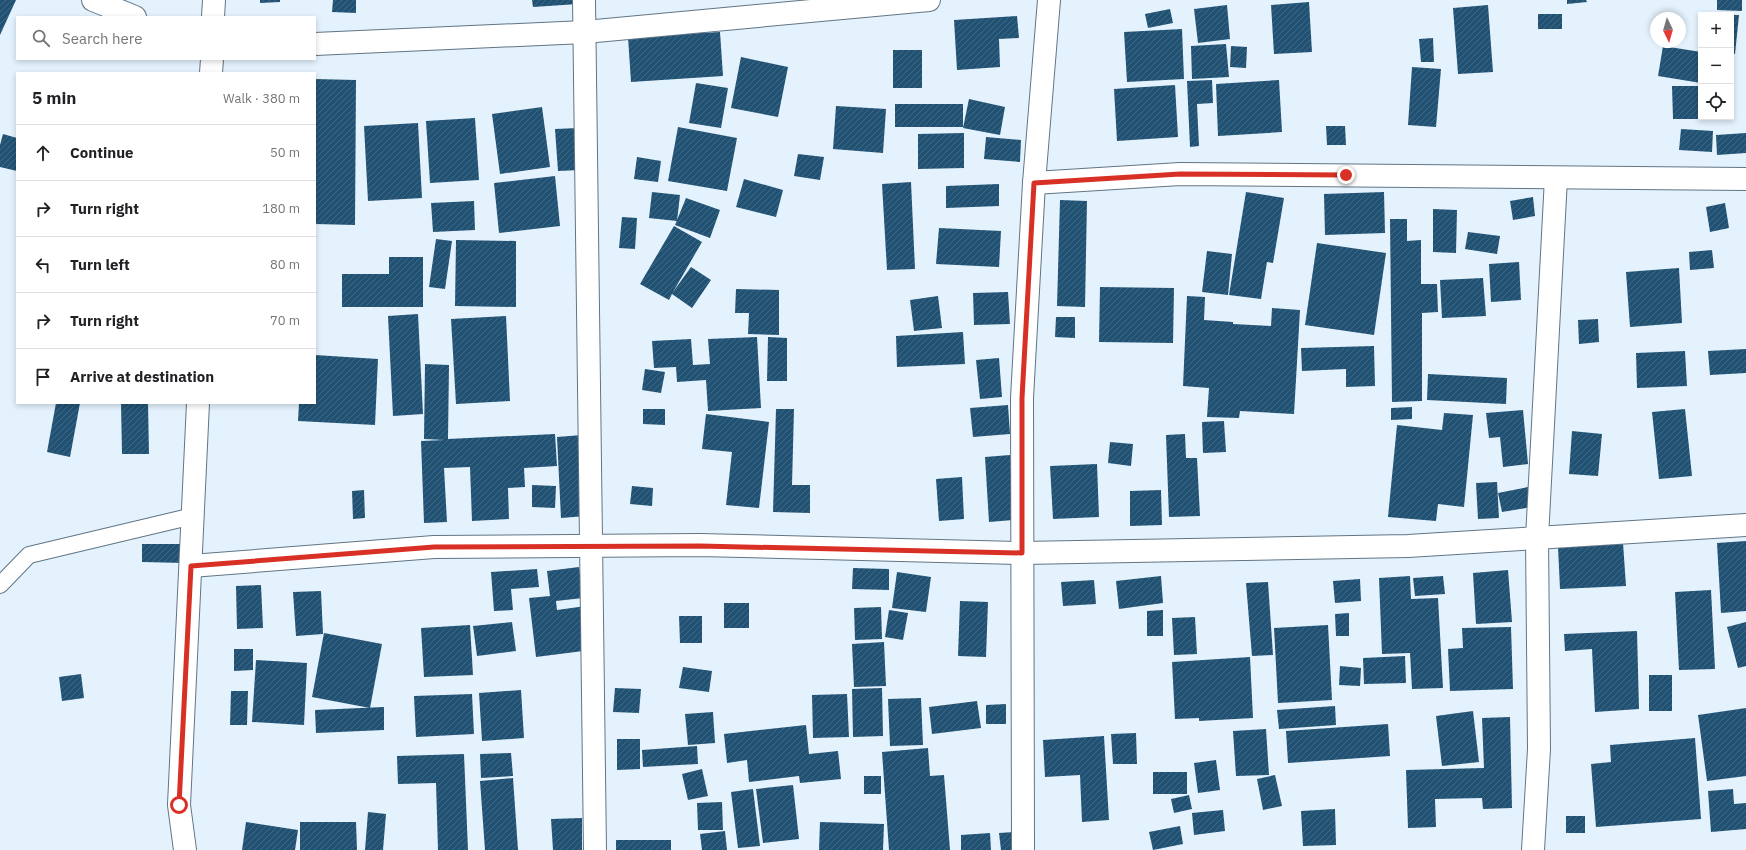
<!DOCTYPE html>
<html lang="en">
<head>
<meta charset="utf-8">
<style>
  :root { --surface:#fff; --page:#f2f2f2; --text:#202124; --muted:#757577; --line:#e0e0e0 }
  body { margin:0; font-family:"IBM Plex Sans",sans-serif; background:var(--page); color:var(--text) }
  .controls { position:absolute; right:12px; top:12px; display:grid; overflow:hidden; border-radius:0px; box-shadow:0 2px 6px #0003 }
  .controls button { width:36px; height:36px; display:grid; place-items:center; padding:0; border:0; border-bottom:1px solid var(--line); background:var(--surface); color:var(--text); font:20px sans-serif }
  .compass { position:absolute; left:1650px; top:12px; width:36px; height:36px; border-radius:50%; background:var(--surface); box-shadow:0 2px 6px #0003; rotate:175deg }
  .stop { position:absolute; width:12px; height:12px; margin:-9px; border:3px solid #d93025; border-radius:50%; background:#fff }
  .stop.end { background:#d93025; border-color:#fff; box-shadow:0 1px 4px #0008 }
  .list { margin:0; padding:0; list-style:none }
  h2 { display:flex; justify-content:space-between; align-items:center; height:52px; margin:0; padding:0 16px; font-size:17px }
  h2 small { font-size:13px; font-weight:400; color:var(--muted) }
  .list li { display:grid; grid-template-columns:26px 1fr auto; gap:12px; align-items:center; box-sizing:border-box; height:56px; padding:0 16px; border-top:1px solid var(--line) }
  .list b { display:block; font-size:15px; white-space:nowrap }
  .list em { font-size:13px; font-style:normal; color:var(--muted) }
  .icon { flex:none; width:22px; height:22px; fill:none; stroke:currentColor; stroke-width:2; stroke-linecap:round; stroke-linejoin:round }
  .map { position:relative; flex:none; width:1746px; height:850px; overflow:hidden }
  .search { position:absolute; background:var(--surface); box-shadow:0 2px 6px #0003; left:16px; top:16px; width:300px; height:44px; display:flex; align-items:center; gap:10px; box-sizing:border-box; padding:0 14px; border-radius:0px; color:var(--muted); font-size:15px }
  .panel { position:absolute; background:var(--surface); box-shadow:0 2px 6px #0003; left:16px; top:72px; width:300px; height:332px; border-radius:0px }
  .map>svg:first-child { display:block }
</style>
</head>
<body>
<div class="map">
<svg width="1746" height="850" viewBox="0 0 1746 850">
  <defs>
    <pattern id="building-hatch" width="6" height="6" patternUnits="userSpaceOnUse"><rect width="6" height="6" fill="#215273"/><path d="M-1 1l2-2M0 6l6-6M5 7l2-2" fill="none" stroke="#416984"/></pattern>
  </defs>
  <rect width="100%" height="100%" fill="#e4f2fd"/>
  <g fill="url(#building-hatch)">
    <path d="M0 0H16L0 35Z"/>
    <path d="M260 0H280V2L260 3Z"/>
    <path d="M333 0H356V13L332 12Z"/>
    <path d="M532 0H578V4L533 7Z"/>
    <path d="M1567 0H1586L1587 2 1567 4Z"/>
    <path d="M1717 0H1742V11L1717 10Z"/>
    <path d="M1309 2 1312 52 1274 54 1271 5Z"/>
    <path d="M1227 5 1230 39 1198 43 1194 9Z"/>
    <path d="M1488 5 1493 72 1458 74 1453 8Z"/>
    <path d="M1170 9 1173 23 1148 28 1145 14Z"/>
    <path d="M1702 12 1725 14V15H1702Z"/>
    <rect x="1538" y="14" width="24" height="15"/>
    <path d="M1731 15H1739L1735 54H1731Z"/>
    <path d="M1017 16 1019 38 999 39 1000 67 957 70 954 20Z"/>
    <path d="M1182 29 1184 79 1127 82 1124 32Z"/>
    <path d="M720 32 723 76 631 82 628 37Z"/>
    <path d="M1433 38 1434 62H1421L1419 39Z"/>
    <path d="M1226 44 1229 77 1192 79 1191 46Z"/>
    <path d="M1231 46 1247 47 1246 68 1230 67Z"/>
    <path d="M1663 46 1701 52V83L1658 76Z"/>
    <rect x="893" y="50" width="29" height="38"/>
    <path d="M741 57 788 67 778 117 731 108Z"/>
    <path d="M1412 67 1441 69 1436 127 1408 125Z"/>
    <path d="M315 79 356 80 355 225 315 224Z"/>
    <path d="M1212 80 1213 103 1197 104 1199 146 1190 147 1187 81Z"/>
    <path d="M1279 80 1282 132 1218 136 1216 84Z"/>
    <path d="M696 83 728 88 721 128 689 123Z"/>
    <path d="M1175 85 1178 137 1117 141 1114 89Z"/>
    <path d="M1672 86H1700V119H1673Z"/>
    <path d="M969 99 1005 107 1000 135 963 128Z"/>
    <rect x="895" y="104" width="68" height="23"/>
    <path d="M836 106 886 109 883 153 833 149Z"/>
    <path d="M542 107 550 167 500 174 492 114Z"/>
    <path d="M475 118 479 180 430 183 426 121Z"/>
    <path d="M418 123 422 198 368 201 364 126Z"/>
    <path d="M1326 126H1345L1346 145H1327Z"/>
    <path d="M678 127 737 138 727 191 668 181Z"/>
    <path d="M578 128 580 170 558 171 555 129Z"/>
    <path d="M1681 129 1713 131 1712 152 1679 150Z"/>
    <path d="M964 133V168L918 169V134Z"/>
    <path d="M1746 133V153L1717 155 1716 135Z"/>
    <path d="M3 134 17 138V171L0 167V145Z"/>
    <path d="M986 137 1021 140 1020 162 984 159Z"/>
    <path d="M798 154 824 157 820 180 794 176Z"/>
    <path d="M637 157 661 161 658 182 634 179Z"/>
    <path d="M555 176 560 226 499 233 494 183Z"/>
    <path d="M744 179 783 190 776 217 736 207Z"/>
    <path d="M911 182 915 269 887 270 882 184Z"/>
    <path d="M999 184V206L946 208V186Z"/>
    <path d="M652 192 680 195 677 221 649 218Z"/>
    <path d="M1246 192 1284 198 1273 263 1267 262 1261 299 1229 295Z"/>
    <path d="M1384 192 1385 233 1325 235 1324 194Z"/>
    <path d="M1533 197 1535 216 1513 220 1510 201Z"/>
    <path d="M686 198 720 210 710 238 675 225Z"/>
    <path d="M1060 200 1087 201 1085 307 1057 306Z"/>
    <path d="M474 201 475 230 433 232 431 203Z"/>
    <path d="M1725 203 1729 228 1710 232 1706 207Z"/>
    <path d="M1433 209 1457 210 1456 253 1433 252Z"/>
    <path d="M622 217 637 218 635 249 619 248Z"/>
    <path d="M1390 219H1407V241L1421 240V284H1437L1438 312 1422 313V401L1392 402Z"/>
    <path d="M674 226 702 242 673 292 691 267 711 280 692 308 672 294 669 300 640 284Z"/>
    <path d="M939 228 1001 231 999 267 936 264Z"/>
    <path d="M1468 232 1500 236 1497 254 1465 249Z"/>
    <path d="M436 239 452 241 445 289 429 287Z"/>
    <path d="M456 240 516 241V307L455 306Z"/>
    <path d="M1317 243 1386 253 1374 335 1305 325Z"/>
    <path d="M1712 250 1714 268 1690 270 1689 252Z"/>
    <path d="M1207 251 1232 254 1228 295 1202 292Z"/>
    <path d="M389 257H423V307H342V274H389Z"/>
    <path d="M1519 262 1521 300 1491 302 1489 264Z"/>
    <path d="M1679 268 1682 323 1630 327 1626 272Z"/>
    <path d="M1483 278 1486 316 1442 318 1440 280Z"/>
    <path d="M1100 287 1174 288 1173 343 1099 342Z"/>
    <path d="M736 289 779 290V335L748 334 749 313H735Z"/>
    <path d="M1008 292 1010 324 974 325 973 293Z"/>
    <path d="M938 296 942 328 914 331 910 300Z"/>
    <path d="M1187 296 1205 297 1204 320 1233 322V324L1271 326 1272 308 1300 310 1294 414 1240 411 1239 418 1207 417 1209 388 1183 386Z"/>
    <path d="M418 314 423 414 393 416 388 316Z"/>
    <path d="M506 316 510 401 456 404 451 319Z"/>
    <path d="M1056 317H1075V338L1055 337Z"/>
    <path d="M1598 319 1599 342 1579 344 1578 320Z"/>
    <path d="M963 332 965 364 897 367 896 336Z"/>
    <path d="M757 337 761 408 708 411 706 380 677 382 676 367 654 368 652 341 691 339 693 365 710 364 708 339Z"/>
    <path d="M768 337 787 338V381H767Z"/>
    <path d="M1374 346 1375 386 1346 387V369L1302 371 1301 348Z"/>
    <path d="M1746 349V373L1710 375 1708 351Z"/>
    <path d="M1685 351 1687 386 1637 388 1636 353Z"/>
    <path d="M315 355 378 359 375 425 298 421 299 403H315Z"/>
    <path d="M999 358 1002 397 980 399 976 360Z"/>
    <path d="M425 364 449 365 448 439 555 434 557 466 524 468 525 487 508 488 509 519 472 521 470 467 444 468 447 522 424 523 421 441 444 440 424 439Z"/>
    <path d="M645 369 665 372 661 393 642 390Z"/>
    <path d="M1428 374 1507 378 1506 404 1427 400Z"/>
    <path d="M56 403H80L70 457 47 452Z"/>
    <path d="M121 403H148L149 454H122Z"/>
    <path d="M1008 405 1010 434 973 437 970 408Z"/>
    <path d="M1412 407V419L1391 420V408Z"/>
    <path d="M643 409H665V425L643 424Z"/>
    <path d="M776 409H794L792 485H810V513L773 512Z"/>
    <path d="M1685 409 1692 476 1659 479 1652 412Z"/>
    <path d="M1523 410 1528 464 1503 467 1500 437 1489 438 1486 413Z"/>
    <path d="M1444 413 1473 415 1464 507 1438 504 1436 521 1388 517 1397 425 1442 430Z"/>
    <path d="M706 414 769 422 759 508 726 505 732 452 702 449Z"/>
    <path d="M1224 421 1226 452 1203 453 1202 422Z"/>
    <path d="M1572 431 1602 434 1598 476 1569 474Z"/>
    <path d="M1185 434 1186 458H1197L1200 516 1169 517 1166 435Z"/>
    <path d="M582 435 586 516 561 518 557 437Z"/>
    <path d="M1110 442 1133 444 1131 466 1108 463Z"/>
    <path d="M1010 455 1013 520 989 522 985 457Z"/>
    <path d="M1097 464 1099 517 1053 519 1050 466Z"/>
    <path d="M962 477 964 519 939 521 936 479Z"/>
    <path d="M1497 482 1499 518 1478 519 1476 483Z"/>
    <path d="M532 485 556 486 555 508 532 507Z"/>
    <path d="M632 486 653 488 652 506 630 504Z"/>
    <path d="M1528 487 1532 507 1502 512 1498 493Z"/>
    <path d="M364 490 365 518 353 519 352 491Z"/>
    <path d="M1161 490 1162 525 1130 526V491Z"/>
    <path d="M1746 541V611L1721 613 1717 543Z"/>
    <path d="M1623 543 1626 586 1560 589 1558 547Z"/>
    <path d="M142 544H184V563L142 562Z"/>
    <path d="M579 567 583 598 556 601 557 610 586 606 591 650 536 657 529 598 550 596 547 571Z"/>
    <path d="M853 568 889 569V590L852 589Z"/>
    <path d="M537 569 539 587 511 589 513 610 494 611 491 572Z"/>
    <path d="M1508 570 1512 622 1476 624 1473 573Z"/>
    <path d="M897 572 931 577 926 612 892 608Z"/>
    <path d="M1161 576 1163 603 1119 609 1116 581Z"/>
    <path d="M1410 576 1411 599 1438 598 1443 688 1412 689 1410 653 1382 654 1379 578Z"/>
    <path d="M1443 576 1445 594 1415 596 1413 578Z"/>
    <path d="M1360 579 1361 601 1335 603 1333 581Z"/>
    <path d="M1094 580 1096 604 1063 606 1061 582Z"/>
    <path d="M1268 582 1273 655 1252 656 1246 583Z"/>
    <path d="M261 585 263 628 237 629 236 586Z"/>
    <path d="M1711 590 1715 669 1679 670 1675 592Z"/>
    <path d="M321 591 323 634 296 636 293 592Z"/>
    <path d="M960 601 988 602 986 657 958 656Z"/>
    <rect x="724" y="603" width="25" height="25"/>
    <path d="M881 607 882 639 855 640 854 608Z"/>
    <path d="M889 610 908 613 903 640 885 637Z"/>
    <path d="M1163 610V636H1147V611Z"/>
    <path d="M1349 613V636H1336L1335 614Z"/>
    <path d="M679 616H702V643H680Z"/>
    <path d="M1195 617 1197 654 1174 655 1172 618Z"/>
    <path d="M512 622 516 651 477 656 473 626Z"/>
    <path d="M1746 622V666L1738 668 1727 627Z"/>
    <path d="M470 625 473 675 424 677 421 628Z"/>
    <path d="M1328 625 1332 700 1278 703 1274 628Z"/>
    <path d="M1511 627 1513 689 1450 691 1448 649 1463 648 1462 628Z"/>
    <path d="M1637 631 1639 709 1595 712 1592 649 1565 651 1564 634Z"/>
    <path d="M324 633 382 644 370 708 312 697Z"/>
    <path d="M884 642 886 686 854 687 852 644Z"/>
    <path d="M234 649H253V670L234 671Z"/>
    <path d="M1405 656 1406 683 1364 684 1363 658Z"/>
    <path d="M1250 657 1253 718 1199 721V718L1175 719 1172 662Z"/>
    <path d="M256 660 307 663 304 725 252 722Z"/>
    <path d="M1340 666 1361 668 1360 686 1339 685Z"/>
    <path d="M683 667 712 671 709 692 679 688Z"/>
    <path d="M81 674 84 698 62 701 59 677Z"/>
    <rect x="1649" y="675" width="23" height="36"/>
    <path d="M615 688 641 689 639 713 613 712Z"/>
    <path d="M882 688 883 736 853 737 852 689Z"/>
    <path d="M521 690 524 738 482 741 479 693Z"/>
    <path d="M231 691H248L247 725H230Z"/>
    <path d="M472 694 474 734 416 737 414 696Z"/>
    <path d="M847 694 849 737 813 738 812 695Z"/>
    <path d="M921 698 923 745 890 746 888 699Z"/>
    <path d="M977 701 981 728 932 734 929 707Z"/>
    <path d="M1006 704V724H986V705Z"/>
    <path d="M1335 706 1336 725 1279 729 1277 710Z"/>
    <path d="M384 707V730L316 733 315 710Z"/>
    <path d="M1746 708V776L1707 781 1698 715Z"/>
    <path d="M1473 711 1479 762 1442 766 1436 716Z"/>
    <path d="M713 712 715 743 688 745 685 714Z"/>
    <path d="M1510 717 1512 808 1483 809 1482 798 1435 799 1436 827 1408 828 1406 770 1484 768 1482 718Z"/>
    <path d="M1388 724 1390 756 1288 763 1286 731Z"/>
    <path d="M806 725 809 754 838 751 841 779 800 783 799 776 749 782 747 760 727 763 724 734Z"/>
    <path d="M1266 729 1269 775 1236 776 1233 731Z"/>
    <path d="M1136 733 1137 764H1113L1111 734Z"/>
    <path d="M1104 736 1109 820 1082 822 1080 775 1045 777 1043 740Z"/>
    <path d="M1695 738 1701 819 1596 827 1591 764 1611 762 1610 745Z"/>
    <path d="M617 739H640V769L617 770Z"/>
    <path d="M697 746 698 764 643 767 642 750Z"/>
    <path d="M928 748 930 776 944 775 950 850H889L882 752Z"/>
    <path d="M511 753 513 776 481 778 480 754Z"/>
    <path d="M464 754 468 850H438L436 783 398 784 397 756Z"/>
    <path d="M1216 760 1220 790 1198 793 1194 763Z"/>
    <path d="M702 769 708 796 688 800 682 774Z"/>
    <rect x="1153" y="772" width="34" height="22"/>
    <path d="M1275 775 1282 806 1263 810 1257 779Z"/>
    <rect x="864" y="776" width="17" height="18"/>
    <path d="M513 778 518 850H485L480 781Z"/>
    <path d="M793 785 799 839 763 843 756 789Z"/>
    <path d="M753 789 760 846 738 848 731 792Z"/>
    <path d="M1733 789 1734 804 1746 803V829L1711 832 1708 791Z"/>
    <path d="M1189 795 1192 809 1174 813 1171 799Z"/>
    <path d="M722 802 723 830H698L697 803Z"/>
    <path d="M1335 809 1336 845 1303 846 1301 811Z"/>
    <path d="M1223 810 1225 831 1194 835 1192 813Z"/>
    <path d="M368 812 386 814 383 850H365Z"/>
    <rect x="1566" y="816" width="19" height="17"/>
    <path d="M582 818V850H553L551 819Z"/>
    <path d="M246 822 298 830 295 850H242Z"/>
    <path d="M300 822H356L357 850H300Z"/>
    <path d="M820 822 884 824 883 850H819Z"/>
    <path d="M1180 826 1183 844 1153 850 1149 832Z"/>
    <path d="M725 831 727 850H702L700 834Z"/>
    <path d="M1014 832 1016 850H1001L999 833Z"/>
    <path d="M990 833 991 850H961V835Z"/>
    <rect x="616" y="840" width="55" height="10"/>
  </g>
  <g fill="none" stroke-linecap="round" stroke-linejoin="round">
    <defs>
      <path id="service" d="M0 585 29 555 193 516"/>
      <g id="minor">
        <path d="M93 0 135 17"/>
        <path d="M584 0 595 850"/>
        <path d="M213 17 214 0"/>
        <path d="M315 44 585 32 929 0"/>
        <path d="M211 73 212 59"/>
        <path d="M1034 183 1180 174 1746 179"/>
        <path d="M191 566 434 547 699 545 1022 553 1408 546 1746 525"/>
        <path d="M185 850 179 805 198 403"/>
        <path d="M1023 850 1022 398 1034 183 1049 0"/>
        <path d="M1533 850 1539 749 1537 538 1556 178"/>
      </g>
    </defs>
    <use href="#service" stroke="#607585" stroke-width="18"/>
    <use href="#minor" stroke="#607585" stroke-width="24"/>
    <use href="#service" stroke="#fff" stroke-width="16"/>
    <use href="#minor" stroke="#fff" stroke-width="22"/>
  </g>
  <g fill="none" stroke-linecap="round" stroke-linejoin="round">
    <path stroke="#d93025" stroke-width="5" d="M179 805 191 566 434 547 700 546 1022 553V398L1034 183 1180 174 1346 175"/>
  </g>
</svg>
<div class="controls">
<button>+</button>
<button>−</button>
<button><svg class="icon" aria-label="locate" viewBox="0 0 24 24"><circle cx="12" cy="12" r="6"/><path d="M12 2v4M12 18v4M2 12h4M18 12h4"/></svg></button>
</div>
<svg class="compass" viewBox="-18 -18 36 36"><path d="M0-13l5 13h-10z" fill="#e53935"/><path d="M0 13l5-13h-10z" fill="#757577"/></svg>
<div class="stop" style="left:179px;top:805px"></div>
<div class="stop end" style="left:1346px;top:175px"></div>
<div class="search"><svg class="icon" aria-label="search" viewBox="0 0 24 24"><circle cx="10" cy="10" r="6"/><path d="M15 15l6 6"/></svg>Search here</div>
<section class="panel">
<h2>5 min<small>Walk · 380 m</small></h2>
<ul class="list">
<li><svg class="icon" aria-label="ahead" viewBox="0 0 24 24"><path d="M12 20V5M6 11l6-6 6 6"/></svg><div><b>Continue</b></div><em>50 m</em></li>
<li><svg class="icon" aria-label="right" viewBox="0 0 24 24"><path d="M7 20v-9h11M14 6l5 5-5 5"/></svg><div><b>Turn right</b></div><em>180 m</em></li>
<li><svg class="icon" aria-label="left" viewBox="0 0 24 24"><path d="M17 20v-9H6M10 6l-5 5 5 5"/></svg><div><b>Turn left</b></div><em>80 m</em></li>
<li><svg class="icon" aria-label="right" viewBox="0 0 24 24"><path d="M7 20v-9h11M14 6l5 5-5 5"/></svg><div><b>Turn right</b></div><em>70 m</em></li>
<li><svg class="icon" aria-label="arrive" viewBox="0 0 24 24"><path d="M6 21V4h12l-3 4 3 4H6"/></svg><div><b>Arrive at destination</b></div></li>
</ul>
</section>
</div>
</body>
</html>
